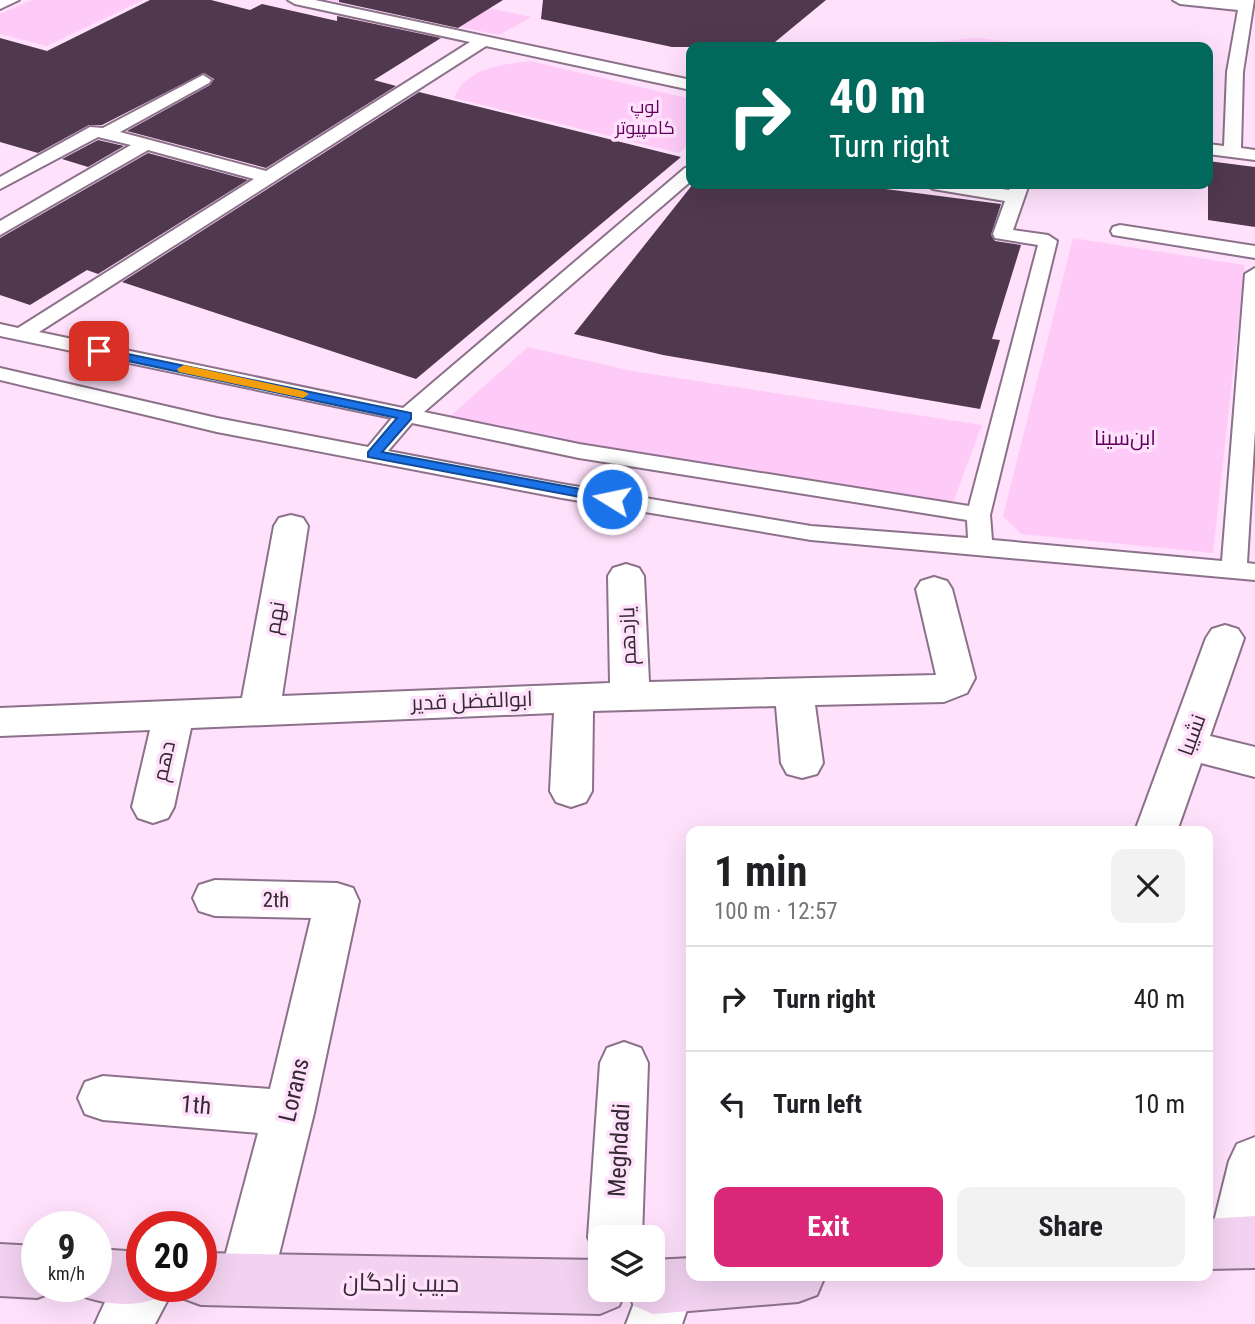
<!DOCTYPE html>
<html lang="en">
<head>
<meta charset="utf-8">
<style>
	body { margin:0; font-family:"Roboto Condensed",Cairo,sans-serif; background:#f2f2f2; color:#202124; height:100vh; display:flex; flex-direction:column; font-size:26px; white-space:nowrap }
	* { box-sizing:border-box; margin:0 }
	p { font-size:23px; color:#757577 }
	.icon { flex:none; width:38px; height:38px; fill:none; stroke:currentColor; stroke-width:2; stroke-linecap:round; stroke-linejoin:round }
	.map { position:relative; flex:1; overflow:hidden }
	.sheet { position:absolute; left:686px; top:826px; width:527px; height:455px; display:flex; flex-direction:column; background:#fff; border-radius:14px; box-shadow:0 7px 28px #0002 }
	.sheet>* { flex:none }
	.banner { position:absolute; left:686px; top:42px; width:527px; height:147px; border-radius:14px; box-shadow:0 7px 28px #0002; background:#00695c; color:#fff; overflow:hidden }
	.fabs { position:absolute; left:588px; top:1225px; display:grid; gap:14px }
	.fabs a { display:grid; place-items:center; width:77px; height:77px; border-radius:14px; background:#fff; box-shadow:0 7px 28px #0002; font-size:35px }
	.speed { position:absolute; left:21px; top:1211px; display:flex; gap:14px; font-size:35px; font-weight:700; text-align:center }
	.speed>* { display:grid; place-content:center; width:91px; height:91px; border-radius:50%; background:#fff; box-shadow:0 7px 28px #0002; line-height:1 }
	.speed small { font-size:18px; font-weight:400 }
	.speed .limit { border:10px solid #d22; background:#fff; color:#111 }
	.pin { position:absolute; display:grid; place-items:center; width:60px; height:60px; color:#fff; margin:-30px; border-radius:14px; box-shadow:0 4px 10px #0006 }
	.me { position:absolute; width:77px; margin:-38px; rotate:280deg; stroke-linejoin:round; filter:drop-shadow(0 0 5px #0008) }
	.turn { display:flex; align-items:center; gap:24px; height:147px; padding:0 28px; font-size:32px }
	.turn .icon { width:91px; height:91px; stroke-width:2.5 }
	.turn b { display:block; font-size:49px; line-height:60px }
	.round { display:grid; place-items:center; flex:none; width:74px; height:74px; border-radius:14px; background:#f2f2f2 }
	.summary { display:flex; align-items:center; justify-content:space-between; height:119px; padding:0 28px }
	h1 { font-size:42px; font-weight:700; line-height:52px }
	.action { display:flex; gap:14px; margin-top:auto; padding:14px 28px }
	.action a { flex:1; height:80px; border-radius:14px; background:#db2777; color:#fff; font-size:28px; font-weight:700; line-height:80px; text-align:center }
	.action a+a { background:#f2f2f2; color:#202124 }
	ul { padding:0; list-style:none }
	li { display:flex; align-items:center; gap:21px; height:105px; padding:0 28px; border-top:2px solid #e0e0e0 }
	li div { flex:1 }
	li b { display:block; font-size:26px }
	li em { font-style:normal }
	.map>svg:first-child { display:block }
	.green { fill:#fecbf9 }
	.building { fill:#50384e }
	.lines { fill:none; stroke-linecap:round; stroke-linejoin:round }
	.lane-casing { stroke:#8b7189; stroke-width:4 }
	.street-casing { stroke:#8b7189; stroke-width:4 }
	.secondary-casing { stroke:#8b7189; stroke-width:4 }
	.lane { fill:#fff; fill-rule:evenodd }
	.street { fill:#fff; fill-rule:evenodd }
	.secondary { fill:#f2d2f0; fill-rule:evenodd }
	.route { fill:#1a73e8; stroke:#114b97; stroke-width:2 }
	.slow { fill:#f59e0b }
	.labels { text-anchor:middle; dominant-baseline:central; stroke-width:7; stroke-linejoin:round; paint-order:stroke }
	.far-park-label { font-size:18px; fill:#5f005d; stroke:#ffe1fc }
	.park-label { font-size:21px; fill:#5f005d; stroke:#ffe1fc }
	.street-label { font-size:21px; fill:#352a34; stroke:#ffe1fc }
	.near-street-label { font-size:24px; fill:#352a34; stroke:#ffe1fc }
</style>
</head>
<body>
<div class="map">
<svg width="1255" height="1324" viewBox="0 0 1255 1324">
	<rect width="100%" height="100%" fill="#ffe1fc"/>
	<g class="green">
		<path d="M 32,0 L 143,0 L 47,46 L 0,34 L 0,14 Z"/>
		<path d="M 329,0 L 449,0 L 532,17 L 499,35 Z"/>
		<path d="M 977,38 L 1052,47 L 883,47 Z"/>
		<path d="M 530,61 L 691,99 L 691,143 L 679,153 L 454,98 C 467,67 500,65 530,61 Z"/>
		<path d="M 1073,238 L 1245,265 L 1213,553 L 1021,534 L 1003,516 Z"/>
		<path d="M 528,347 L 632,371 L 982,425 L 952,505 L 664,459 L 447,419 Z"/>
	</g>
	<g class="building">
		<path d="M 150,0 L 211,0 L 250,10 L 262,4 L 337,21 L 337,16 L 441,38 L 374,80 L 396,86 L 266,168 L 127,131 L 210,85 L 214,79 L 204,73 L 102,125 L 89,125 L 38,153 L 0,142 L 0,38 L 47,51 Z"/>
		<path d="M 339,0 L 503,0 L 458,28 L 339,2 Z"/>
		<path d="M 543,0 L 826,0 L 769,47 L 672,47 L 541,19 Z"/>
		<path d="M 419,92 L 681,157 L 416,379 L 122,282 Z"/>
		<path d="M 98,140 L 124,146 L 88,167 L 62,159 Z"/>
		<path d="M 148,153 L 248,180 L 98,274 L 87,270 L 30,305 L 0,295 L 0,238 Z"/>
		<path d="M 1208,161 L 1255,167 L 1255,227 L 1208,220 Z"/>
		<path d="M 693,184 L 847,184 L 1001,204 L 991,235 L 995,241 L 1021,245 L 992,339 L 1000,340 L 980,409 L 663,355 L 574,334 Z"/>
	</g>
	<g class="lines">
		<defs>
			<g id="lane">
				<path d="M 0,0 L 19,0 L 0,9 Z"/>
				<path d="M 288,0 L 315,0 L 691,80 L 691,90 L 486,46 L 39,332 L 403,408 L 685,168 L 691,167 L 691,181 L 424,412 L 579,444 L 969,506 L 1038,245 L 995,238 L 993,234 L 1005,201 L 933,189 L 924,184 L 966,184 L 1009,190 L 1011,184 L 1029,184 L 1013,230 L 1048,235 L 1057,241 L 990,515 L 992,540 L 1222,561 L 1245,274 L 1255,268 L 1255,430 L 1247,563 L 1255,564 L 1255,580 L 811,540 L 562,498 L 217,432 L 0,380 L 0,368 L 217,418 L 368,447 L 392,418 L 0,336 L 0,324 L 18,328 L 254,179 L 148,150 L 0,235 L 0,221 L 131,145 L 98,137 L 0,189 L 0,177 L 90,127 L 103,128 L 203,75 L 211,80 L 209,83 L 120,132 L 266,171 L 470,42 L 295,4 ZM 412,423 L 579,458 L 967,520 L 968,538 L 811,526 L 562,484 L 388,451 Z"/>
				<path d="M 1173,0 L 1254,0 L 1243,72 L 1241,148 L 1255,150 L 1255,160 L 1208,154 L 1208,144 L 1224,146 L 1227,72 L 1238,10 L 1180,4 Z"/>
				<path d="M 1120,225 L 1255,246 L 1255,258 L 1113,235 L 1111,231 L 1113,227 Z"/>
			</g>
			<g id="street">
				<path d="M 291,515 L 303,518 L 308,526 L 282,696 L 610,683 L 608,576 L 613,568 L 626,564 L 639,568 L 644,576 L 649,682 L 936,675 L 916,589 L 921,581 L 934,577 L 947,581 L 952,589 L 975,678 L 967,693 L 944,702 L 815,705 L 823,763 L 817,774 L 802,778 L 787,774 L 781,763 L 776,706 L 593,711 L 592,791 L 586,802 L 571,807 L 556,802 L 550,791 L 554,713 L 191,728 L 174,807 L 168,818 L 153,823 L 138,818 L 132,807 L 150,730 L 0,736 L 0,708 L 242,698 L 274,526 L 279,518 Z"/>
				<path d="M 1225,625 L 1238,629 L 1244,638 L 1210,736 L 1255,747 L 1255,777 L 1201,763 L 1177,831 L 1135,831 L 1206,638 L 1212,629 Z"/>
				<path d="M 215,880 L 337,883 L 353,888 L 359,901 L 314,1113 L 273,1279 L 265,1298 L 246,1305 L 227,1298 L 219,1279 L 258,1133 L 103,1120 L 85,1114 L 78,1098 L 85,1082 L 103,1076 L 270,1089 L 311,918 L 215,916 L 199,911 L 193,898 L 199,885 Z"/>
				<path d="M 624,1042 L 641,1048 L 648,1063 L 642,1237 L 600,1237 L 600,1257 L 596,1255 L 588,1237 L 600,1063 L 607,1048 Z"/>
				<path d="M 1255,1137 L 1255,1260 L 1236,1268 L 1217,1260 L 1209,1242 L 1229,1161 L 1237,1144 Z"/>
				<path d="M 668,1260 L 687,1268 L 695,1287 L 682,1324 L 626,1324 L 639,1290 L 653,1290 L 653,1266 Z"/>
				<path d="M 142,1262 L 142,1286 L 175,1286 L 155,1324 L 95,1324 C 105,1301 118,1271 142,1262 Z"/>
			</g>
			<g id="secondary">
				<path d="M 1255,1216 L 1255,1268 L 1208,1269 L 1208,1219 Z"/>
				<path d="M 0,1244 L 37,1246 L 37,1286 L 58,1286 L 56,1291 L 37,1298 L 0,1296 Z"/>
				<path d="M 96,1249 L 142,1252 L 142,1286 L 166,1286 L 161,1297 C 134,1308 104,1305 77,1294 L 74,1286 L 96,1286 Z"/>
				<path d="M 201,1253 L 600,1260 L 600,1290 L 626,1290 L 619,1306 L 600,1314 L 201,1305 L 182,1298 L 177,1286 L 201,1286 Z"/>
				<path d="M 691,1258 L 691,1276 L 825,1276 L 817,1295 L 798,1302 L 653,1314 L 634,1306 L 627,1290 L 653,1290 L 653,1260 Z"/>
			</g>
		</defs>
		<use href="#lane" class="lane-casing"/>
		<use href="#street" class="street-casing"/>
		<use href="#secondary" class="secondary-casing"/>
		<use href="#lane" class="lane"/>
		<use href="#street" class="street"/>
		<use href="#secondary" class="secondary"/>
	</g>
	<path class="route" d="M 99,348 L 411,413 L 411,419 L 382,452 L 612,495 L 619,499 L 612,503 L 368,457 L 368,452 L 397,418 L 95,354 L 93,351 Z"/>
	<path class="slow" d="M 184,365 L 303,391 L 309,394 L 303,398 L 179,372 L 177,369 Z"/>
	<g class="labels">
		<g class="far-park-label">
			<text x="645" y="106">لوپ<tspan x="645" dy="21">کامپیوتر</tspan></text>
		</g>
		<g class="park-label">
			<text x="1125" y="438">ابن‌سینا</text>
		</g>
		<g class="street-label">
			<text transform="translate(275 618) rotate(-80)">نهم</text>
			<text transform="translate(628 636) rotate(-92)">یازدهم</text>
			<text transform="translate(472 701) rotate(-2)">ابوالفضل قدیر</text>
			<text transform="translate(1192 735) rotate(-70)">نشیبا</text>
			<text transform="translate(164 761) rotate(-77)">دهم</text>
			<text transform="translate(276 900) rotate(1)">2th</text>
		</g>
		<g class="near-street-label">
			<text transform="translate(294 1090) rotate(-77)">Lorans</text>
			<text transform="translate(196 1105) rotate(5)">1th</text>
			<text transform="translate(619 1150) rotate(-87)">Meghdadi</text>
			<text transform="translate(401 1283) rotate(1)">حبیب زادگان</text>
		</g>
	</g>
</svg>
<div class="fabs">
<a><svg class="icon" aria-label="layers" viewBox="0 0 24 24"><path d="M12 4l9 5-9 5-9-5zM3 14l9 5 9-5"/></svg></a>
</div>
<div class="speed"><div>9<small>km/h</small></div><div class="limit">20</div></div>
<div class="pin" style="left:99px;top:351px;background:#d93025"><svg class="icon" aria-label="arrive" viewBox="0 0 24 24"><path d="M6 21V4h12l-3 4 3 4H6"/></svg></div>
<svg class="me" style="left:612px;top:499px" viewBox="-20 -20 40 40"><circle r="17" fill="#1a73e8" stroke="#fff" stroke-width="3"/><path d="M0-11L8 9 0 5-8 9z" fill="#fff"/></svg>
<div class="banner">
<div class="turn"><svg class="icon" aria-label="right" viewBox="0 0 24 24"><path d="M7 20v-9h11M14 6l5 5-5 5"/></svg><div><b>40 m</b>Turn right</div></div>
</div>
<section class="sheet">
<div class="summary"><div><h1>1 min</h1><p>100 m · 12:57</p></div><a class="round"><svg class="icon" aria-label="close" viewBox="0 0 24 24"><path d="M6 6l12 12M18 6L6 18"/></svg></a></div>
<ul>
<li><svg class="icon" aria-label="right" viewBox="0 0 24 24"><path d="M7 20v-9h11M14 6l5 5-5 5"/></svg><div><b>Turn right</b></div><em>40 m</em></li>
<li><svg class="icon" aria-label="left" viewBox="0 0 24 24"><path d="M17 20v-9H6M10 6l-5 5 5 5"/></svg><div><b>Turn left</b></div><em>10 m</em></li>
</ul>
<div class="action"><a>Exit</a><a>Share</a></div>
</section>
</div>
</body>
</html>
